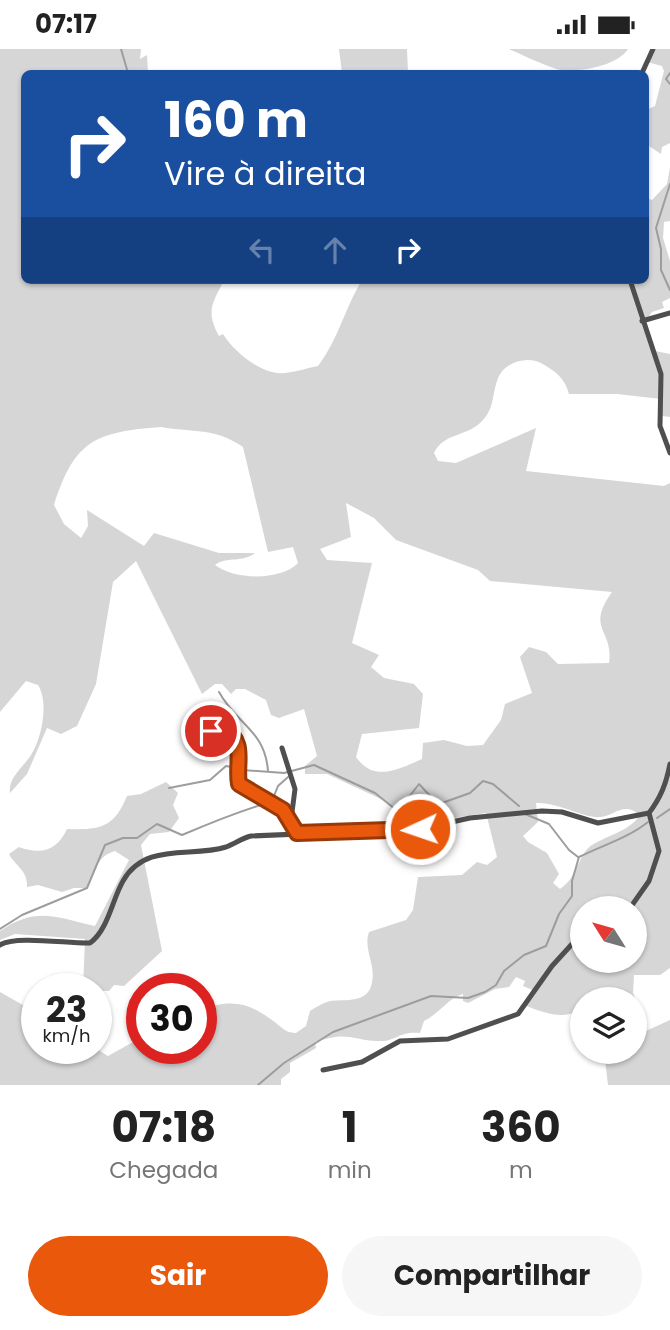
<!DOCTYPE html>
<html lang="pt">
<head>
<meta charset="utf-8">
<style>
	body { margin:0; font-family:Poppins,sans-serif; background:#f6f6f6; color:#222; height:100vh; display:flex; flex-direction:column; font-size:26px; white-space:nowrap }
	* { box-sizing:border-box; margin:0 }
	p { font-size:23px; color:#767676 }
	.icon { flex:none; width:38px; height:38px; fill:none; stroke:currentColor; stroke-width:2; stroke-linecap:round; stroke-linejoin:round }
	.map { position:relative; height:1036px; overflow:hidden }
	.sheet { display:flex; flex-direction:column; background:#fff; flex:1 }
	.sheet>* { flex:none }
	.guide { position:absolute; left:21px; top:21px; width:628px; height:214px; border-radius:10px; box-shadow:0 2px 5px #0004; background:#1a4fa0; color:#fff; overflow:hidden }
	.needle { width:46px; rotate:307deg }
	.buttons { position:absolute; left:570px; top:847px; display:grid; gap:14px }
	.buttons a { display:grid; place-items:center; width:77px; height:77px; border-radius:50%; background:#fff; box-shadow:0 2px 5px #0004; font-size:35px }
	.speed { position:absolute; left:21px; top:924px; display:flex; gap:14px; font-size:35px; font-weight:700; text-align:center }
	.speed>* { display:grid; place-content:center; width:91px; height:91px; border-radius:50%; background:#fff; box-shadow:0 2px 5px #0004; line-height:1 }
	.speed small { font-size:18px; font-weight:400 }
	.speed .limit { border:10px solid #d22; background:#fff; color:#111 }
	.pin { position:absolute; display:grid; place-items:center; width:60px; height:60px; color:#fff; margin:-30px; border:4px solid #fff; border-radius:50%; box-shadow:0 2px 7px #0007 }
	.me { position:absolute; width:77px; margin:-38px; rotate:267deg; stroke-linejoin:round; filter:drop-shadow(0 0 5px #0008) }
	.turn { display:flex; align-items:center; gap:24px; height:147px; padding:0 28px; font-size:32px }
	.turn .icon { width:91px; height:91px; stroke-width:2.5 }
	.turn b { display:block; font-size:49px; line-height:60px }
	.lanes { display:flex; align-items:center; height:66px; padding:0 28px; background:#0003; justify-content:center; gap:35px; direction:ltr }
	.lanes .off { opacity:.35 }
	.eta { display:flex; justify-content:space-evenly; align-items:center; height:119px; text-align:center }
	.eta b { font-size:42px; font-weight:700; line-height:49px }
	.action { display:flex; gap:14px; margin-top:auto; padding:14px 28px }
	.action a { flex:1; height:80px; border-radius:42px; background:#ea580c; color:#fff; font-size:28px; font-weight:700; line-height:80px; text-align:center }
	.action a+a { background:#f6f6f6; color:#222 }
	.status { display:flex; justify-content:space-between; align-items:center; height:49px; padding:0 35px; background:#fff; direction:ltr }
	.status svg { height:19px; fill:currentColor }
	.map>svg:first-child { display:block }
	.green { fill:#d6d6d6; fill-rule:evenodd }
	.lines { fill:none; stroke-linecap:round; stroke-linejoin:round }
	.stream { stroke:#9d9d9d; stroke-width:2 }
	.minor { stroke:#4f4f4f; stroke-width:5 }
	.route-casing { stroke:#983908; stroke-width:18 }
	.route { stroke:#ea580c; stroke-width:12 }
</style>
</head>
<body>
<div class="status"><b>07:17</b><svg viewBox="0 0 49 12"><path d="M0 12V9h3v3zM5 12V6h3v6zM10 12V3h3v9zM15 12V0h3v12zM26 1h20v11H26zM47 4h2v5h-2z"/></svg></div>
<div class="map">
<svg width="670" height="1036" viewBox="0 0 670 1036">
	<rect width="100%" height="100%" fill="#fff"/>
	<g class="green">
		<path d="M 0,0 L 141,0 L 140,10 L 147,6 L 148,24 L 24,24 L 24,231 L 224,231 C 213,254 205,261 219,287 L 223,285 C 234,303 263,327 285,324 C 296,323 307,319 318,317 C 338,291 345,259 362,231 L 646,231 L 646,149 L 652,151 L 667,135 L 670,119 L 670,172 L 664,173 L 663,189 L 670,212 L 670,249 L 662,253 L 664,259 L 652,263 L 645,273 L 655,302 L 670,305 L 670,368 L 662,367 L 661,350 L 617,345 L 569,345 C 565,329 555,322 541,314 C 526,306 502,314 497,332 C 492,347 494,360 482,372 C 468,388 444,383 434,404 L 438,412 L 456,414 L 536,379 L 526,422 L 664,437 L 670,434 L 670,919 L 660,926 L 634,926 L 633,944 L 639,958 L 635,958 L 635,950 L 583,950 L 583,959 C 566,972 545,964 526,957 L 535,942 L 523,937 L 525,932 L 516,928 L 509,938 L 495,940 L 468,954 L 463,952 L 463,945 C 448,949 439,965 424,972 L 420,984 C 400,982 395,992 382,992 C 352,992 350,981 315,993 L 316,999 L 290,1014 L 290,1023 L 281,1030 L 281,1036 L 0,1036 L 0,943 L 37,964 L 37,999 L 95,999 L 108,1007 L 142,988 L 142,999 L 201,999 L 201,960 C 234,950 248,953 276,974 C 283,980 287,984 296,984 L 306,977 L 310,962 C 316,958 323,954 330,952 C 345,950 369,955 372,933 C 376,916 363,900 369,883 L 406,871 L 413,861 L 418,828 L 462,826 L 477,813 L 487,816 L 497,808 L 486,764 L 422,774 L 410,762 L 396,762 L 383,751 L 327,725 L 305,725 L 305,717 L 317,707 L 304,660 L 279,669 L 271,666 L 266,651 L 245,640 L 236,640 L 231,645 L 222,635 L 215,635 L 202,645 L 136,512 L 113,533 L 96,635 L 77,677 L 61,685 L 47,679 L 27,725 L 10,744 C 8,728 23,719 31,706 C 42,689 49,653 38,636 L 26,632 L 0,663 ZM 161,378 C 194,384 214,378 243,398 L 268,503 L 293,498 L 298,514 C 281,532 234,531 215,516 C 226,507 243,514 255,504 L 219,504 L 154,484 L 144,497 L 87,461 L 88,477 L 81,489 L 64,475 L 54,456 C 75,391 95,383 161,378 ZM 346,454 L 374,469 L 396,491 L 478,521 L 490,532 L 612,543 C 585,581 614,580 609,614 L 558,615 L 546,603 L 529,598 L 520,608 L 532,644 L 505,655 L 501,671 L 483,696 L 467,697 L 444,691 L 423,694 L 422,710 C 399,720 374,734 356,708 L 362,685 L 419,679 L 423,645 L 414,635 L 384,629 L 371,618 L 379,606 L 352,594 L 372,514 L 327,511 L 320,500 L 351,488 ZM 536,754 C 558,753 586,770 600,768 C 615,767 623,752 640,766 C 630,782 608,786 592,796 C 578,805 579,827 560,840 L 553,834 L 559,825 L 547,804 L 528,793 L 523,787 L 538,773 ZM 583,859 L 635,859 L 635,912 L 583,912 Z"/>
		<path d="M 339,0 L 407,0 L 408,24 L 342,24 Z"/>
		<path d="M 509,0 L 628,0 C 617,17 581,23 561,21 C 552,20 518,4 509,0 Z"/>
		<path d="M 651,0 L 670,0 L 670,94 L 662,98 L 661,105 L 646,95 L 646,61 L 655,57 L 664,22 L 662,17 L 647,13 Z"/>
		<path d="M 166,733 L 178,744 L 173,756 L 179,769 L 169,783 L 150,785 L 141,796 L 162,902 L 124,937 L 114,936 L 109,942 L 96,942 L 96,940 L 83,940 L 85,890 L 15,885 L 0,891 L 0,882 C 36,857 56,868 95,877 L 129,811 L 115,802 C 95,808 96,823 87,839 L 74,839 L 62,843 L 38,836 L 27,838 C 28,821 15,817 9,805 L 19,798 C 41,806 57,802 67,780 C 100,781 114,779 127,747 L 141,745 Z"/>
		<path d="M 670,971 L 670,1036 L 608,1036 L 604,1003 L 635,1003 L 635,987 Z"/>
	</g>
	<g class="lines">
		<g class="stream">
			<path d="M 121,0 L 128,24"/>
			<path d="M 670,24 L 666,30 L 670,35"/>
			<path d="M 670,135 L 656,179 L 661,200 L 661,221 L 670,241"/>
			<path d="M 219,643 C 237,676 265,681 268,722"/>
			<path d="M 242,721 L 284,724 L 314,716 L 375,744 L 395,760 L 402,757 L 419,735 L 432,749 L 442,754 L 470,744 L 483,732 L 493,735 L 519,757"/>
			<path d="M 169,739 L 210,731 L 226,717 L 237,719"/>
			<path d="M 272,752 L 278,737 L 288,728"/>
			<path d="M 525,765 L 549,775 L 569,801 L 578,808"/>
			<path d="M 657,769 L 670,760"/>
			<path d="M 0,880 L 22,866 L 87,839 L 105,796 L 123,789 L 137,789 L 157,775 L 182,786 C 210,774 237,763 267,754"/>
			<path d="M 258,1036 L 284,1014 L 333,983 L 431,947 L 468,949 L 485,943 L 496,936 L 504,922 L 524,906 L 546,897 L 559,865 L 572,847 L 572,832 L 579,808 C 603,796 628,789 648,773"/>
		</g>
		<g class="minor">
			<path d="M 642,24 L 653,0"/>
			<path d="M 630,231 L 661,325 L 660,377 L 670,404"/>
			<path d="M 642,272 L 670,264"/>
			<path d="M 200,694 L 214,681 L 230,684 L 241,709 L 239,735 C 263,758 279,746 297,784"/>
			<path d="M 282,699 L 295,740 L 291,771"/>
			<path d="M 630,859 L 649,832 L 659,802 L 649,764"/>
			<path d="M 0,896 C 15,886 70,895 90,894 C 108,881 112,851 123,832 C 145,793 190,809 226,798 C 235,795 242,789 251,787 L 420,780 L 470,769 L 542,762 L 562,763 L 598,774 L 649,764 C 661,748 666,735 670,715"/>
			<path d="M 323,1021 L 362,1013 L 400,992 L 448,990 L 518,965 L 552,917 L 583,883"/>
		</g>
	</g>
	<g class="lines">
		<defs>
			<path id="route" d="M 211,682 L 224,680 C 247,693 235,715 239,735 L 283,761 L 297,784 L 420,780"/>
		</defs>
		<use href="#route" class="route-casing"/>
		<use href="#route" class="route"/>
	</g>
</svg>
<div class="buttons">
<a><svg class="needle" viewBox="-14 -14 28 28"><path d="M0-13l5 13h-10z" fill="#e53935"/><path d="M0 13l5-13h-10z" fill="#767676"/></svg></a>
<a><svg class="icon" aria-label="layers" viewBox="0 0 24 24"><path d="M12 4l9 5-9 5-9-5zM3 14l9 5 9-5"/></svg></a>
</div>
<div class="speed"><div>23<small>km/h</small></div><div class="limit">30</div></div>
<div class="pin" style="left:211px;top:682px;background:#d93025"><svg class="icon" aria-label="arrive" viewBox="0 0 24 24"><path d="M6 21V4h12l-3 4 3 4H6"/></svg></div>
<svg class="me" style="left:420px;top:780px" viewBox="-20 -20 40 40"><circle r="17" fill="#ea580c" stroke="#fff" stroke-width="3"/><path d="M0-11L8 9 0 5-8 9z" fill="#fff"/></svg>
<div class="guide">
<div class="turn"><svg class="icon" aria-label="right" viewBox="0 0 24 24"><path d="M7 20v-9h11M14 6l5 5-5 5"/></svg><div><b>160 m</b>Vire à direita</div></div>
<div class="lanes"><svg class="icon off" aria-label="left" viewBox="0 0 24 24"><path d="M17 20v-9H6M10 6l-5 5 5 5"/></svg><svg class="icon off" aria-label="ahead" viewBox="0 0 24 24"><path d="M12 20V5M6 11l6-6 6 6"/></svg><svg class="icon" aria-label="right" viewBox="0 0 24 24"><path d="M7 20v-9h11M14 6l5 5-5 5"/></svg></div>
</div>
</div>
<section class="sheet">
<div class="eta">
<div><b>07:18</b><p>Chegada</p></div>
<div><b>1</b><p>min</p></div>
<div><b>360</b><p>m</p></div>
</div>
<div class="action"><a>Sair</a><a>Compartilhar</a></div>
</section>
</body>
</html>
